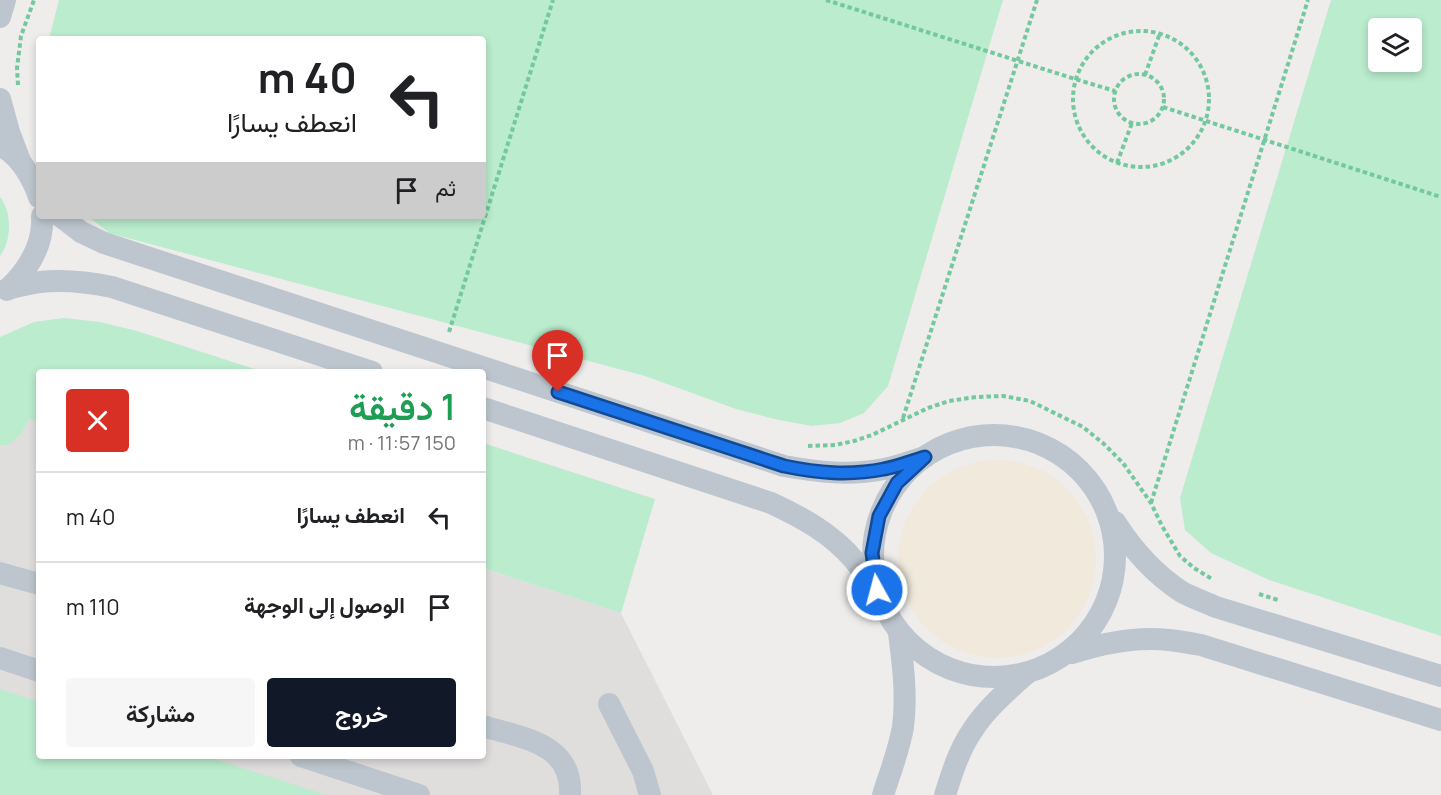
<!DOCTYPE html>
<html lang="ar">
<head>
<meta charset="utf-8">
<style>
	body { margin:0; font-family:Manrope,Vazirmatn,sans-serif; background:#f6f6f6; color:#202124; direction:rtl; height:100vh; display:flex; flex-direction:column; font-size:22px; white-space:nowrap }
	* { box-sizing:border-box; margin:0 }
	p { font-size:20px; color:#757577 }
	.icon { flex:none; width:33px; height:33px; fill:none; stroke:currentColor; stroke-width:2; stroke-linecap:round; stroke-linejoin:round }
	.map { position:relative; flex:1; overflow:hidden; direction:ltr }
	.side { position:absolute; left:36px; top:369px; width:450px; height:390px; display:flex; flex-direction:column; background:#fff; border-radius:6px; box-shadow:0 3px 9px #0003; direction:rtl }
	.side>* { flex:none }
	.banner { position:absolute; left:36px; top:36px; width:450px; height:183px; border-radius:6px; box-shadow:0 3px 9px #0003; direction:rtl; background:#fff; color:#202124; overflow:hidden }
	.controls { position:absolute; left:1368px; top:18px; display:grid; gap:12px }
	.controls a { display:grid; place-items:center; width:54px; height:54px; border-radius:6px; background:#fff; box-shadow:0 3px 9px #0003; font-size:30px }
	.pin { position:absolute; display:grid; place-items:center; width:51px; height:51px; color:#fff; margin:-62px -26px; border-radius:50% 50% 50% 0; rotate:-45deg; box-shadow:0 0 6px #0007 }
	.pin .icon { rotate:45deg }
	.me { position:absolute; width:66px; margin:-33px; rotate:353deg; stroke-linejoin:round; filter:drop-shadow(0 0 4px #0008) }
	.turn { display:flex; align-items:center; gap:21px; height:126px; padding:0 30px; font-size:27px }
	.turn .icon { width:78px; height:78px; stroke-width:2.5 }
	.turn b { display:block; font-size:42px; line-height:51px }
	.then { display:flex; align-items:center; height:57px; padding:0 30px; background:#0003; gap:12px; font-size:22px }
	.round { display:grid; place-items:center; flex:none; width:63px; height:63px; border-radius:6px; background:#f6f6f6 }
	.overview { display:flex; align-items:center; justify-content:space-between; height:102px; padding:0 30px }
	h1 { font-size:36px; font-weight:600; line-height:45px; color:#1e9e55 }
	.primary-button { display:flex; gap:12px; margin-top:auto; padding:12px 30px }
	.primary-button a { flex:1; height:69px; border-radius:6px; background:#111827; color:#fff; font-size:24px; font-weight:600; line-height:69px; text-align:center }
	.primary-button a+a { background:#f6f6f6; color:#202124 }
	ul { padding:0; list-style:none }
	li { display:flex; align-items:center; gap:18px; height:90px; padding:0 30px; border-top:2px solid #e0e0e0 }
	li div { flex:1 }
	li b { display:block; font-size:22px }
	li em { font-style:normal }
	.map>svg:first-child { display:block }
	.education { fill:#e0dddd }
	.green { fill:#baeccd; fill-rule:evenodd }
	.sand { fill:#f0e9dc }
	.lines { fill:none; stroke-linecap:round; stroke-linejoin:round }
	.path { stroke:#73c99d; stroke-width:4; stroke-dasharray:4.5 3; stroke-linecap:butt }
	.minor { stroke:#bdc6ce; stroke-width:22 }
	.route-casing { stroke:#114b97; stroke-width:15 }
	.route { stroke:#1a73e8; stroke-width:10 }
</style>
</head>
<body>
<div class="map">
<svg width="1441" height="795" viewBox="0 0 1441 795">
	<rect width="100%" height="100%" fill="#efecec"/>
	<path class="education" d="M 29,419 L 39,422 L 39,756 L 483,756 L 483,568 L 621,613 L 713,795 L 0,795 L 0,445 L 9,444 L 22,433 Z"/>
	<g class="green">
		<path d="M 59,0 L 1003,0 L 888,386 L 864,413 L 840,423 L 812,426 L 779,420 L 736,409 L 645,376 L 109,233 L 88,216 L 483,216 L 483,39 L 49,39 Z"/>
		<path d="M 1331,0 L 1441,0 L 1441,636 L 1269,580 L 1211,553 L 1185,530 L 1180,498 ZM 1378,28 L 1412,28 L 1412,62 L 1378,62 Z"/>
		<path d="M 0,197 C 12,212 12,240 0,256 Z"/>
		<path d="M 64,318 L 100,322 L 137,331 L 264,372 L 39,372 L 39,422 L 29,419 L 22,433 L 9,445 L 0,445 L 0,337 L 34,322 Z"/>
		<path d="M 483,443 L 655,499 L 621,613 L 483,568 Z"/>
		<path d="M 0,689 L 39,702 L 39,756 L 206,756 L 326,795 L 0,795 Z"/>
	</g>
	<circle class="sand" cx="997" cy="559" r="99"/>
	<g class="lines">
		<g class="path">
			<path d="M 826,0 L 1075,79 L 1115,91"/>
			<circle cx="1141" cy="99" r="68"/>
			<circle cx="1139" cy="99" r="25"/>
			<path d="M 1145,75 L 1160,33"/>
			<path d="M 18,85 L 17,68 L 21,36 L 34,0"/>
			<path d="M 1163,107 L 1441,197"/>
			<path d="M 1117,163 L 1132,123"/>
			<path d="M 449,332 L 553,0"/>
			<path d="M 903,418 L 1037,0"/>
			<path d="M 808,446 L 835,445 L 854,441 L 872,435 L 928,408 L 949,401 L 976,397 L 1003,396 L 1030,401 L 1083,427 L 1104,444 L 1123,463 L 1151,503 L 1162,526 L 1180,556 L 1194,568 L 1212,579"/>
			<path d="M 1151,503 L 1308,0"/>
			<path d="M 1259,594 L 1278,600"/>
		</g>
		<g class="minor">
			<path d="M 0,17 L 5,0"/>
			<path d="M 0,99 L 9,132 L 20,161"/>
			<path d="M 0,145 C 20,156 32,177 39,197"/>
			<path d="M 60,216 L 81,232 L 104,243 L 784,466 C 818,472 849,476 884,469 C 897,467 911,461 925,457"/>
			<path d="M 7,289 C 18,287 29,283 40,282 C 65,279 88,282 112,287 L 372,372"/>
			<path d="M 7,290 C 28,270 44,246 42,216"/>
			<path d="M 483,408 L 771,503 C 801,517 831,533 853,559 C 862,569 869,580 877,590"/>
			<circle cx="994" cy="556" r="121"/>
			<path d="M 1115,522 C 1133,550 1154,574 1182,592 C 1193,598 1205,602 1216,607 L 1441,676"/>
			<path d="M 0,573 L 39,584"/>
			<path d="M 1072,653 C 1103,643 1136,636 1169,640 C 1179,641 1190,643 1201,645 L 1441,720"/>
			<path d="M 0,658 L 39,671"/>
			<path d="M 609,704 L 643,771 L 650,795"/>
			<path d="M 483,726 C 522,738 573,743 570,795"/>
			<path d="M 301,756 L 419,795"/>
			<path d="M 883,795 C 890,773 899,750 903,727 C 907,696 903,664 899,633"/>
			<path d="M 945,795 C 952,773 959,750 972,731 C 986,709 1007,691 1026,674"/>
		</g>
	</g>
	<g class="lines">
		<defs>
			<path id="route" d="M 558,392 L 784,466 C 818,473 849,476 884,469 C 897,467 911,461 925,457 L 897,483 L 879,516 L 872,553 L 877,590"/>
		</defs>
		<use href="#route" class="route-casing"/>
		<use href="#route" class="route"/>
	</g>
</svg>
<div class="controls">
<a><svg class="icon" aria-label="layers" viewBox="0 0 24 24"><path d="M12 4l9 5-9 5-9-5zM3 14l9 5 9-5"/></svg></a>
</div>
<div class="pin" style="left:558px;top:392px;background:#d93025"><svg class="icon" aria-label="arrive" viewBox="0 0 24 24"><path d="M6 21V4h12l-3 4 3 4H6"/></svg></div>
<svg class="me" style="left:877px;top:590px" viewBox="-20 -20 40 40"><circle r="17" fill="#1a73e8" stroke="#fff" stroke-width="3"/><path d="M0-11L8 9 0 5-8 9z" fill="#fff"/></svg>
<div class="banner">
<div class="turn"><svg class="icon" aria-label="left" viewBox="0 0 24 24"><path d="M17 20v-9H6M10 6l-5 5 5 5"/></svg><div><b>40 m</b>انعطف يسارًا</div></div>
<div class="then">ثم<svg class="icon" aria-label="arrive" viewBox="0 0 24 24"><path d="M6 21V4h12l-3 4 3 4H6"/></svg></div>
</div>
<section class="side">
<div class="overview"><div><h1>1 دقيقة</h1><p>150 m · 11:57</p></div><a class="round" style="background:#d93025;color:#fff"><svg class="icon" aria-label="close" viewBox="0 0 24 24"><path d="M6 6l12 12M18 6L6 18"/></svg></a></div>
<ul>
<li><svg class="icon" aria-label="left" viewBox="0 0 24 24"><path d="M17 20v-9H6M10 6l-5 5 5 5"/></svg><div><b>انعطف يسارًا</b></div><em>40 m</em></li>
<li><svg class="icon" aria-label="arrive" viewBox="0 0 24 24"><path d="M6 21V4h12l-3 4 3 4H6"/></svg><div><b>الوصول إلى الوجهة</b></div><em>110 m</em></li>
</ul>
<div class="primary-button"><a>خروج</a><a>مشاركة</a></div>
</section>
</div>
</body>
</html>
